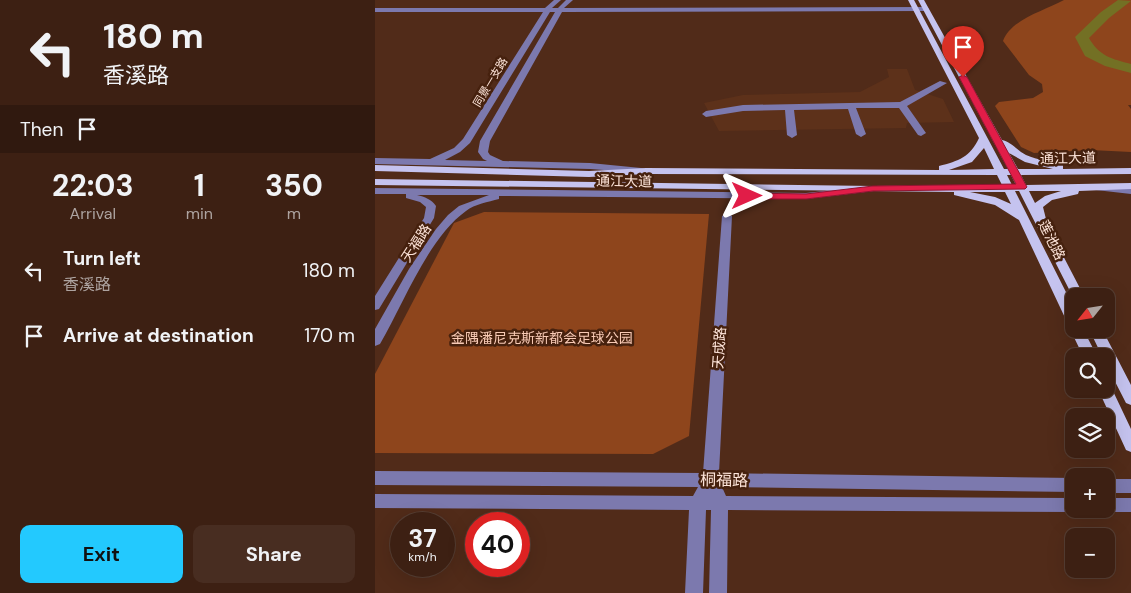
<!DOCTYPE html>
<html lang="en">
<head>
<meta charset="utf-8">
<style>
	body { margin:0; font-family:"DM Sans","Noto Sans SC",sans-serif; background:#482d21; color:#f1f3f6; height:100vh; display:flex; flex-direction:column; font-size:19px; white-space:nowrap }
	* { box-sizing:border-box; margin:0 }
	p { font-size:16px; color:#ada3a0 }
	.icon { flex:none; width:28px; height:28px; fill:none; stroke:currentColor; stroke-width:2; stroke-linecap:round; stroke-linejoin:round }
	.map { position:relative; flex:1; overflow:hidden }
	.side { display:flex; flex-direction:column; background:#3d2013; width:375px }
	.side>* { flex:none }
	.top-card { background:#3d2013; color:#f1f3f6; overflow:hidden }
	.needle { width:32px; rotate:240deg }
	.controls { position:absolute; left:690px; top:288px; display:grid; gap:10px }
	.controls a { display:grid; place-items:center; width:50px; height:50px; border-radius:10px; background:#3d2013; box-shadow:0 5px 20px #0002,0 0 0 1px #563e33; font-size:25px }
	.speed { position:absolute; left:15px; top:512px; display:flex; gap:10px; font-size:25px; font-weight:700; text-align:center }
	.speed>* { display:grid; place-content:center; width:65px; height:65px; border-radius:50%; background:#3d2013; box-shadow:0 5px 20px #0002,0 0 0 1px #563e33; line-height:1 }
	.speed small { font-size:12px; font-weight:400 }
	.speed .limit { border:8px solid #d22; background:#fff; color:#111 }
	.pin { position:absolute; display:grid; place-items:center; width:42px; height:42px; color:#fff; margin:-51px -21px; border-radius:50% 50% 50% 0; rotate:-45deg; box-shadow:0 0 5px #0007 }
	.pin .icon { rotate:45deg }
	.me { position:absolute; width:55px; margin:-28px; rotate:90deg; stroke-linejoin:round; filter:drop-shadow(0 0 4px #0008) }
	.turn { display:flex; align-items:center; gap:18px; height:105px; padding:0 20px; font-size:22px }
	.turn .icon { width:65px; height:65px; stroke-width:2.5 }
	.turn b { display:block; font-size:35px; line-height:42px }
	.then { display:flex; align-items:center; height:48px; padding:0 20px; background:#0003; gap:10px; font-size:19px }
	.eta { display:flex; justify-content:space-evenly; align-items:center; height:85px; text-align:center }
	.eta b { font-size:30px; font-weight:700; line-height:35px }
	.button { display:flex; gap:10px; margin-top:auto; padding:10px 20px }
	.button a { flex:1; height:58px; border-radius:10px; background:#23c9fe; color:#111; font-size:20px; font-weight:700; line-height:58px; text-align:center }
	.button a+a { background:#482d21; color:#f1f3f6 }
	ul { padding:0; list-style:none }
	li { display:flex; align-items:center; gap:15px; height:65px; padding:0 20px }
	li div { flex:1 }
	li b { display:block; font-size:19px }
	li em { font-style:normal }
	main { display:flex; flex:1; min-height:0 }
	.map>svg:first-child { display:block }
	.built { fill:#5d311a }
	.green { fill:#8e451c }
	.lines { fill:none; stroke-linecap:round; stroke-linejoin:round }
	.river { fill:#737024; fill-rule:evenodd }
	.minor { fill:#7c79ae; fill-rule:evenodd }
	.major { fill:#c5c3ef; fill-rule:evenodd }
	.route { fill:#e11d48; stroke:#92132f }
	.labels { text-anchor:middle; dominant-baseline:central; stroke-width:5; stroke-linejoin:round; paint-order:stroke }
	.far-street-label { font-size:11px; fill:#fde4d9; stroke:#46210e }
	.street-label { font-size:14px; fill:#fde4d9; stroke:#46210e }
	.park-label { font-size:14px; fill:#f8cab5; stroke:#46210e }
	.near-street-label { font-size:16px; fill:#fde4d9; stroke:#46210e }
</style>
</head>
<body>
<main>
<section class="side">
<div class="top-card">
<div class="turn"><svg class="icon" aria-label="left" viewBox="0 0 24 24"><path d="M17 20v-9H6M10 6l-5 5 5 5"/></svg><div><b>180 m</b>香溪路</div></div>
<div class="then">Then<svg class="icon" aria-label="arrive" viewBox="0 0 24 24"><path d="M6 21V4h12l-3 4 3 4H6"/></svg></div>
</div>
<div class="eta">
<div><b>22:03</b><p>Arrival</p></div>
<div><b>1</b><p>min</p></div>
<div><b>350</b><p>m</p></div>
</div>
<ul>
<li><svg class="icon" aria-label="left" viewBox="0 0 24 24"><path d="M17 20v-9H6M10 6l-5 5 5 5"/></svg><div><b>Turn left</b><p>香溪路</p></div><em>180 m</em></li>
<li><svg class="icon" aria-label="arrive" viewBox="0 0 24 24"><path d="M6 21V4h12l-3 4 3 4H6"/></svg><div><b>Arrive at destination</b></div><em>170 m</em></li>
</ul>
<div class="button"><a>Exit</a><a>Share</a></div>
</section>
<div class="map">
<svg width="756" height="593" viewBox="0 0 756 593">
	<rect width="100%" height="100%" fill="#512b19"/>
	<path class="built" d="M 512,69 L 532,69 L 540,90 L 568,99 L 579,122 L 532,123 L 531,128 L 344,131 L 329,103 L 368,95 L 485,92 L 514,77 Z"/>
	<g class="green">
		<path d="M 689,0 L 756,0 L 756,105 L 753,105 L 756,109 L 756,152 L 716,150 L 659,153 L 646,147 L 620,106 L 624,102 L 658,98 L 668,92 L 667,84 L 654,75 L 628,41 C 636,19 669,11 689,0 Z"/>
		<path d="M 109,212 L 334,214 L 314,436 L 278,454 L 0,453 L 0,374 L 79,223 Z"/>
	</g>
	<g class="lines">
		<path class="river" d="M 743,0 L 756,1 L 734,18 L 714,38 C 724,56 737,59 756,64 L 756,73 L 730,66 L 710,56 L 700,37 L 726,12 Z"/>
		<g class="minor">
			<path d="M 179,0 L 186,0 L 177,8 L 183,8 L 191,0 L 198,0 L 189,8 L 551,7 L 554,9 L 551,11 L 187,12 L 115,141 L 113,152 L 115,155 L 128,161 L 215,163 L 266,168 L 270,169 L 270,173 L 215,169 L 0,164 L 0,158 L 55,159 L 79,148 L 88,139 L 168,12 L 0,12 L 0,8 L 170,8 ZM 175,12 L 180,12 L 105,141 L 103,152 L 108,159 L 112,161 L 70,160 L 85,152 L 95,143 Z"/>
			<path d="M 565,81 L 572,83 L 532,106 L 551,133 L 546,136 L 543,135 L 524,108 L 481,108 L 491,134 L 486,137 L 481,134 L 473,109 L 419,110 L 422,135 L 417,138 L 412,135 L 410,110 L 368,111 L 331,117 L 327,114 L 331,111 L 368,105 L 525,102 Z"/>
			<path d="M 725,185 L 756,188 L 756,194 L 721,190 L 720,188 Z"/>
			<path d="M 495,186 L 499,187 L 500,189 L 499,191 L 431,199 L 124,196 L 124,199 C 113,202 100,204 91,211 C 53,238 28,305 5,344 L 0,346 L 0,329 L 34,269 L 61,229 L 73,215 L 84,206 L 114,195 L 42,195 C 50,197 56,199 61,206 L 59,218 L 4,309 L 0,310 L 0,296 L 49,218 L 51,207 L 45,202 L 31,198 L 31,194 L 0,194 L 0,188 L 431,193 Z"/>
			<path d="M 352,213 L 357,216 L 344,473 L 699,478 L 699,492 L 347,487 L 351,496 L 699,498 L 699,509 L 706,509 L 705,510 L 699,512 L 353,510 L 352,593 L 334,593 L 336,510 L 331,510 L 328,593 L 310,593 L 314,510 L 0,508 L 0,494 L 318,496 L 323,487 L 0,485 L 0,471 L 328,473 L 347,216 Z"/>
			<rect x="731" y="479" width="25" height="14"/>
			<path d="M 731,498 L 756,498 L 756,512 L 731,512 L 725,510 L 724,509 L 731,509 Z"/>
		</g>
		<g class="major">
			<path d="M 533,0 L 539,0 L 629,169 L 633,169 L 543,0 L 549,0 L 627,140 C 635,141 643,151 651,155 C 663,160 675,162 688,165 L 688,169 L 756,168 L 756,174 L 646,175 L 651,185 L 756,183 L 756,189 L 704,191 L 703,194 L 677,200 L 668,207 L 671,219 L 670,221 L 709,296 L 699,296 L 699,299 L 644,191 L 640,191 L 699,308 L 699,329 L 708,329 L 722,356 L 708,356 L 695,329 L 697,326 L 692,322 L 644,220 L 620,205 L 579,195 L 579,192 L 0,185 L 0,179 L 498,186 L 627,185 L 622,175 L 271,174 L 214,177 L 0,171 L 0,165 L 214,171 L 271,168 L 564,170 L 564,166 C 584,161 595,157 604,138 ZM 609,148 L 619,169 L 574,170 L 597,162 ZM 634,153 L 650,162 L 678,169 L 643,169 ZM 632,175 L 636,175 L 641,185 L 637,185 ZM 654,191 L 686,191 L 670,196 L 660,203 ZM 595,192 L 630,192 L 636,204 L 620,197 Z"/>
			<path d="M 714,329 L 727,329 L 756,385 L 756,405 L 751,403 L 731,364 L 731,356 L 727,356 Z"/>
			<path d="M 731,384 L 735,385 L 737,389 L 756,429 L 756,452 L 751,450 L 723,389 L 731,389 Z"/>
		</g>
	</g>
	<path class="route" d="M 588,75 L 592,77 L 652,187 L 650,189 L 498,191 L 431,199 L 372,199 L 367,196 L 372,193 L 431,194 L 498,186 L 641,184 L 584,77 Z"/>
	<g class="labels">
		<g class="far-street-label">
			<text transform="translate(115 82) rotate(-59)">同景一支路</text>
		</g>
		<g class="street-label">
			<text transform="translate(693 158) rotate(-1)">通江大道</text>
			<text transform="translate(249 181) rotate(1)">通江大道</text>
			<text transform="translate(677 240) rotate(64)">莲池路</text>
			<text transform="translate(41 243) rotate(-57)">天福路</text>
			<text transform="translate(344 348) rotate(-86)">天成路</text>
		</g>
		<g class="park-label">
			<text x="167" y="338">金隅潘尼克斯新都会足球公园</text>
		</g>
		<g class="near-street-label">
			<text transform="translate(349 480) rotate(1)">桐福路</text>
		</g>
	</g>
</svg>
<div class="controls">
<a><svg class="needle" viewBox="-14 -14 28 28"><path d="M0-13l5 13h-10z" fill="#e53935"/><path d="M0 13l5-13h-10z" fill="#ada3a0"/></svg></a>
<a><svg class="icon" aria-label="search" viewBox="0 0 24 24"><circle cx="10" cy="10" r="6"/><path d="M15 15l6 6"/></svg></a>
<a><svg class="icon" aria-label="layers" viewBox="0 0 24 24"><path d="M12 4l9 5-9 5-9-5zM3 14l9 5 9-5"/></svg></a>
<a>+</a>
<a>−</a>
</div>
<div class="speed"><div>37<small>km/h</small></div><div class="limit">40</div></div>
<div class="pin" style="left:588px;top:77px;background:#d93025"><svg class="icon" aria-label="arrive" viewBox="0 0 24 24"><path d="M6 21V4h12l-3 4 3 4H6"/></svg></div>
<svg class="me" style="left:372px;top:196px" viewBox="-20 -20 40 40"><path d="M0-17L14 15 0 8-14 15z" fill="#e11d48" stroke="#fff" stroke-width="4"/></svg>
</div>
</main>
</body>
</html>
